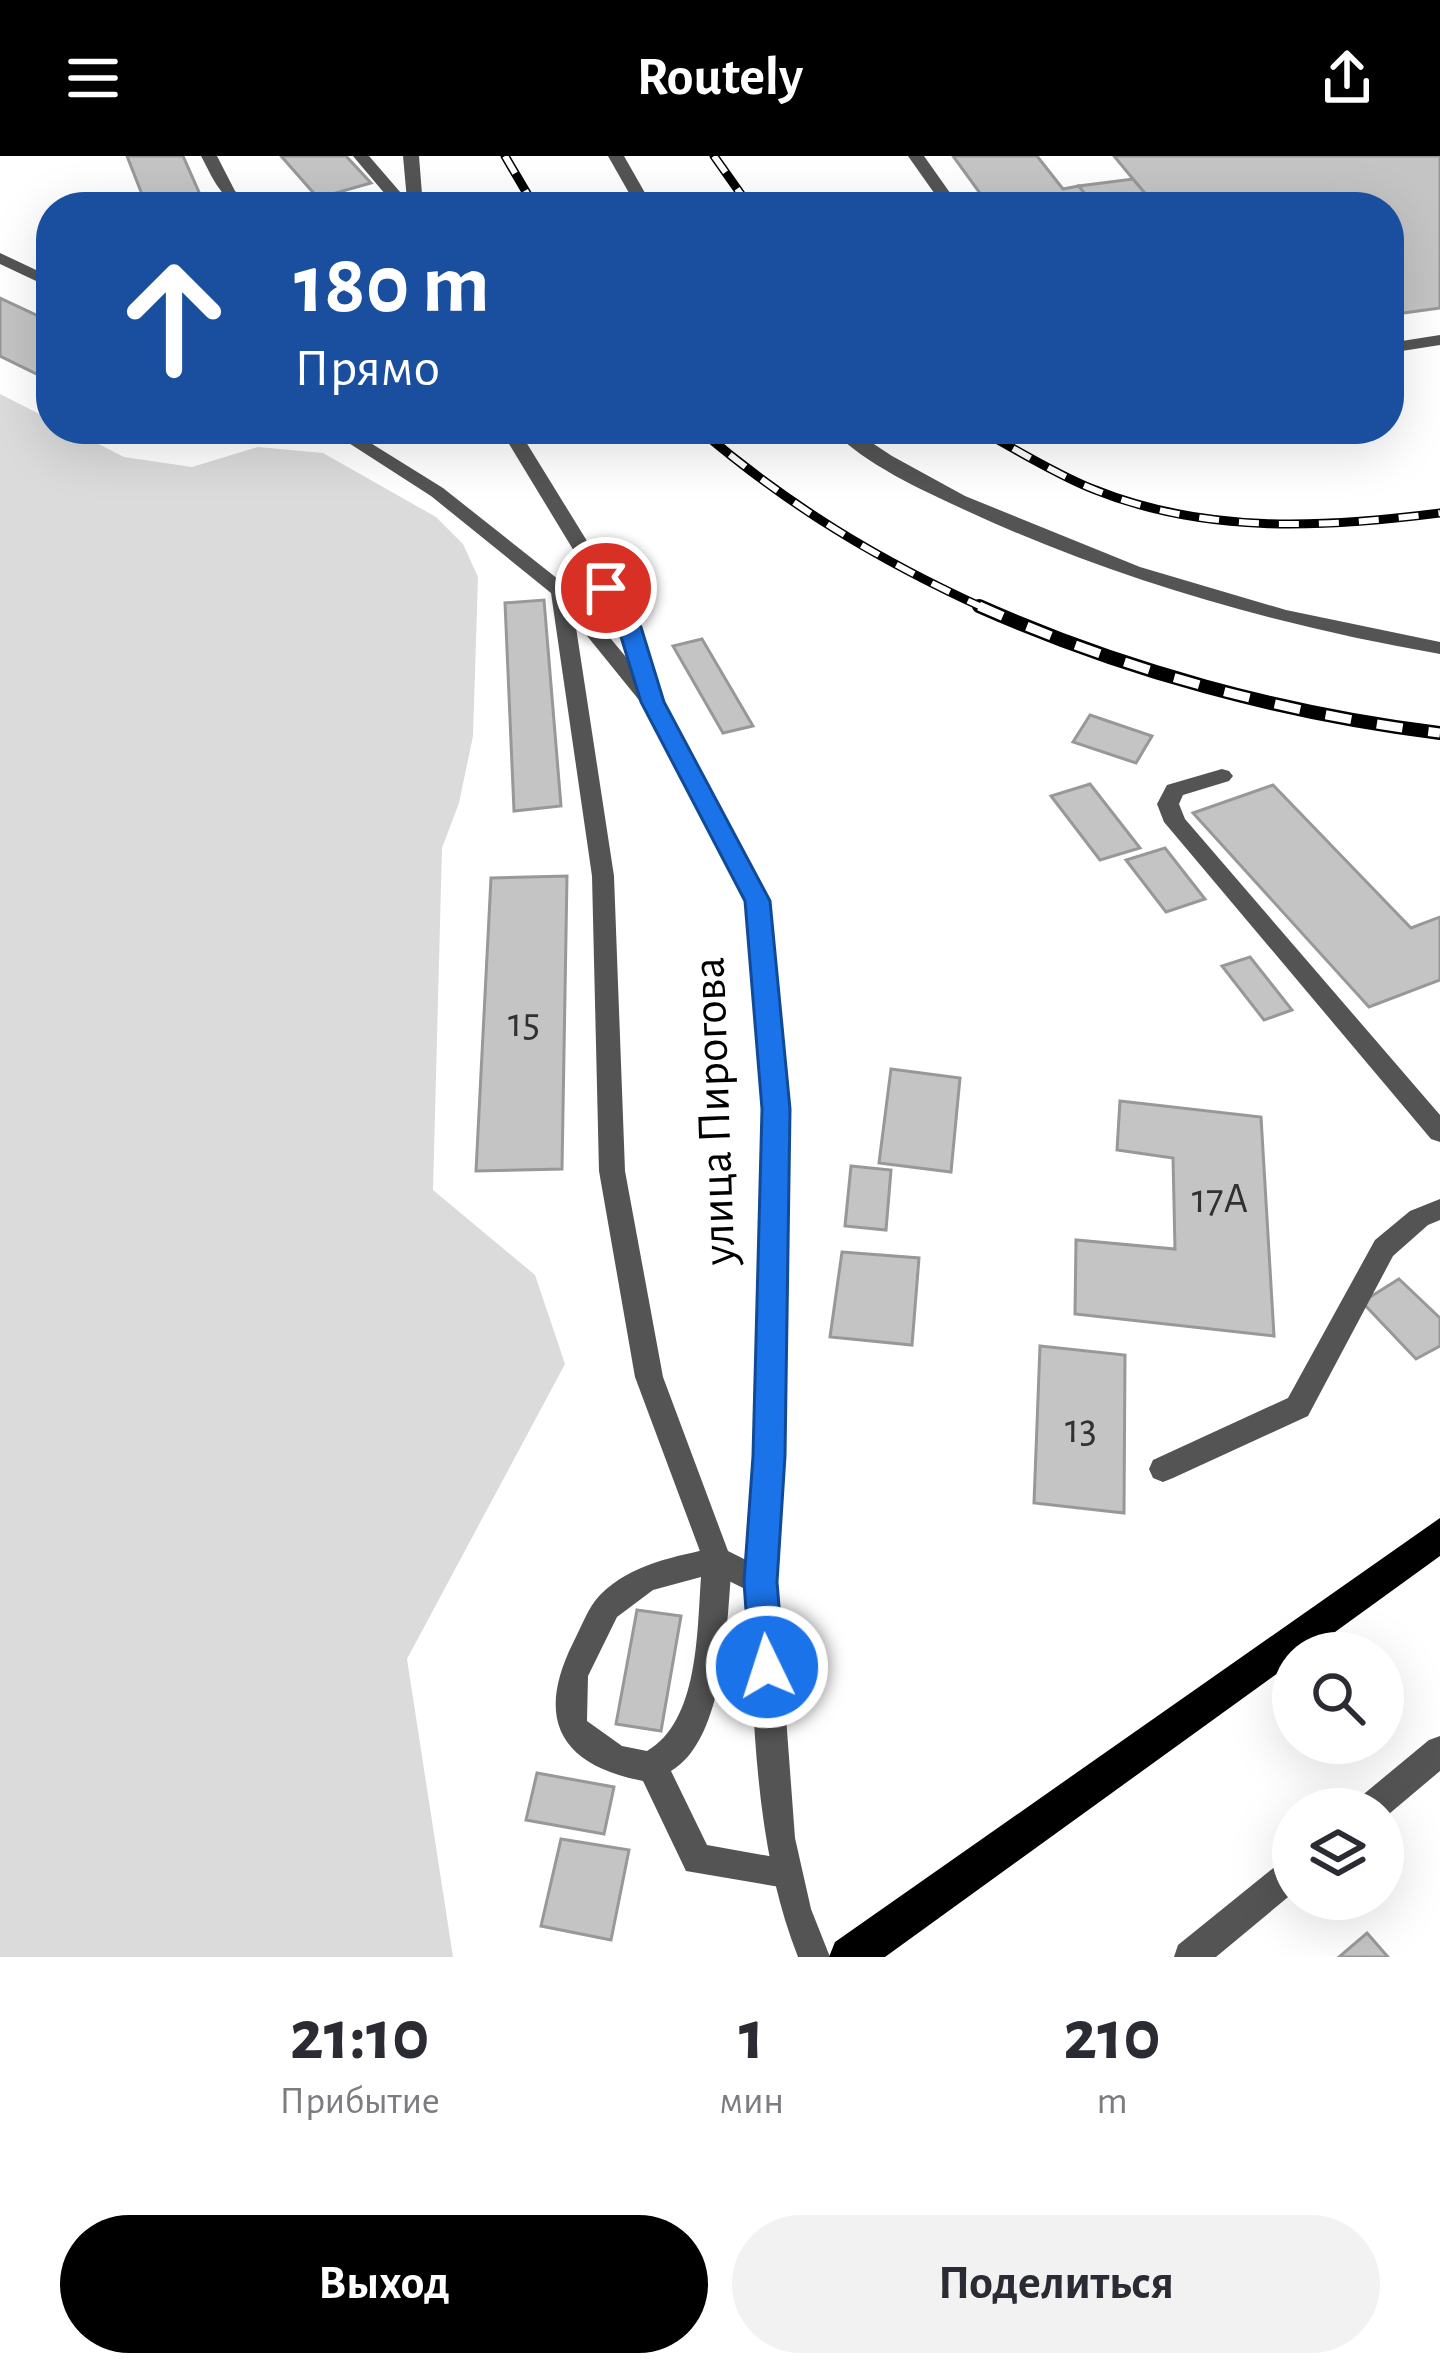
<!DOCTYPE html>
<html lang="ru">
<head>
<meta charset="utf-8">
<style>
	body { margin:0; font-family:"Alegreya Sans",sans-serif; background:#f2f2f3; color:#2b2b33; height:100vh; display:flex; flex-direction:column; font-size:45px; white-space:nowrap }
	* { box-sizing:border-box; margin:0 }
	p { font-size:39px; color:#7c7c81 }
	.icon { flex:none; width:66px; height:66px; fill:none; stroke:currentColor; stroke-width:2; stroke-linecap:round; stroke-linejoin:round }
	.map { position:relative; height:1801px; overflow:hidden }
	.sheet { display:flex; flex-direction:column; background:#fff; flex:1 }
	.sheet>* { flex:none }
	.banner { position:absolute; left:36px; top:36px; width:1368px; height:252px; border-radius:48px; box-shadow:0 12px 48px #0002; background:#1a4fa0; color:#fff; overflow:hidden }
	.fabs { position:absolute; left:1272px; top:1476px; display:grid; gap:24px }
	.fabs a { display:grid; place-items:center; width:132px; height:132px; border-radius:50%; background:#fff; box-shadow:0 12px 48px #0002; font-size:60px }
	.pin { position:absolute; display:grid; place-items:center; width:102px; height:102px; color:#fff; margin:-51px; border:6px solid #fff; border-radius:50%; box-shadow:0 3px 12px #0007 }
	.me { position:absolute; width:132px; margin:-66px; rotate:356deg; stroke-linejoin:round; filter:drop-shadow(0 0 9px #0008) }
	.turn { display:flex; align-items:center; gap:42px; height:252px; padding:0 60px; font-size:54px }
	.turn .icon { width:156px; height:156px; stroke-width:2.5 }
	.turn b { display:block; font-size:84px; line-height:102px }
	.eta { display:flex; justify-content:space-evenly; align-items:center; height:204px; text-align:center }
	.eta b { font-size:72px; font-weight:700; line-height:84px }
	.button { display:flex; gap:24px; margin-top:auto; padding:24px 60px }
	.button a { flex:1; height:138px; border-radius:72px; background:#000; color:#fff; font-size:48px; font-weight:700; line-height:138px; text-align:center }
	.button a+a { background:#f2f2f3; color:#2b2b33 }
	header { display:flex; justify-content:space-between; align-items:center; height:156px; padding:0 60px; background:#000; color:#fff; font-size:54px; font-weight:700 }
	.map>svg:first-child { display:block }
	.green { fill:#dbdbdb }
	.building { fill:#c4c4c4; stroke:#989898; stroke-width:3 }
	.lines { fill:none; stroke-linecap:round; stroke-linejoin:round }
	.service { fill:#545454; fill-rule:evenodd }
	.minor { fill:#545454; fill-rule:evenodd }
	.primary { fill:#000; fill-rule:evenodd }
	.rail-far1-casing { stroke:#000; stroke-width:9 }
	.rail-casing { stroke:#000; stroke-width:14 }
	.rail-far1 { stroke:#fff; stroke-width:6; stroke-dasharray:20; stroke-linecap:butt }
	.rail { stroke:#fff; stroke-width:9; stroke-dasharray:26; stroke-linecap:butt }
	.route { fill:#1a73e8; stroke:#114b97; stroke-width:3 }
	.labels { text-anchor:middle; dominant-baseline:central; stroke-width:9; stroke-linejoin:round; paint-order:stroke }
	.number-label { font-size:42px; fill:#313131 }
	.street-label { font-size:48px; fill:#000; stroke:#fff }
</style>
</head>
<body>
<header><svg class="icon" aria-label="menu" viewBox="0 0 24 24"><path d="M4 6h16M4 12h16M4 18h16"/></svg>Routely<svg class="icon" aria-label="share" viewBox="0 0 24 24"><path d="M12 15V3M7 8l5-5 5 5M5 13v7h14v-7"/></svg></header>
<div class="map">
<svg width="1440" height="1801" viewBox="0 0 1440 1801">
	<rect width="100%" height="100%" fill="#fff"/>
	<path class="green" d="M 0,238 L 51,264 L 51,273 L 69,273 L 124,301 L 192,311 L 258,291 L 323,297 L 436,361 L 463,388 L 478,421 L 473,580 L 459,647 L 442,692 L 433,1034 L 535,1119 L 565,1208 L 407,1503 L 453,1801 L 0,1801 Z"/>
	<g class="building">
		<path d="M 127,0 L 183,0 L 202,43 L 147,51 Z"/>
		<path d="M 281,0 L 346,0 L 371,27 L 318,42 Z"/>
		<path d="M 953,0 L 1037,0 L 1063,33 L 1079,30 L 1093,49 L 990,51 Z"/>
		<path d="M 1114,0 L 1440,0 L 1440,152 L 1389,159 L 1389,51 L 1156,51 Z"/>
		<path d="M 1133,23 L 1148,41 L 1093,49 L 1079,30 Z"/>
		<path d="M 0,142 L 51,166 L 51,225 L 0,200 Z"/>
		<path d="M 544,444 L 561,650 L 514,655 L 505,447 Z"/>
		<path d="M 702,483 L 753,570 L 723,577 L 673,490 Z"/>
		<path d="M 1090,559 L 1152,580 L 1136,607 L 1073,586 Z"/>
		<path d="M 1090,628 L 1140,692 L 1100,704 L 1051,640 Z"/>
		<path d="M 1273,629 L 1411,772 L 1440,761 L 1440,824 L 1369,851 L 1193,657 Z"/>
		<path d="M 1165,692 L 1205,743 L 1166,756 L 1126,704 Z"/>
		<path d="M 567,720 L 562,1013 L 476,1015 L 491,722 Z"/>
		<path d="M 1250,801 L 1292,854 L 1264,864 L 1222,810 Z"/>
		<path d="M 891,913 L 960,922 L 951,1016 L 879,1007 Z"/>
		<path d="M 1120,945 L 1261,961 L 1274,1180 L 1075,1158 L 1076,1084 L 1175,1093 L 1173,1002 L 1117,994 Z"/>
		<path d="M 851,1010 L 891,1014 L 886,1074 L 845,1070 Z"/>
		<path d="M 842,1096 L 919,1102 L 912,1189 L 830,1181 Z"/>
		<path d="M 1399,1123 L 1440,1162 L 1440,1190 L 1416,1203 L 1362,1146 Z"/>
		<path d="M 1040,1190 L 1125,1199 L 1124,1357 L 1034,1347 Z"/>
		<path d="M 637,1454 L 681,1460 L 661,1575 L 616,1568 Z"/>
		<path d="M 537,1617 L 614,1631 L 604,1678 L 526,1664 Z"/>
		<path d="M 561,1683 L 629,1694 L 611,1784 L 541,1770 Z"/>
		<path d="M 1367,1777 L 1388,1801 L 1339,1801 Z"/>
	</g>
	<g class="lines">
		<g class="service">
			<path d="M 201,0 L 217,0 L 235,35 L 258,51 C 223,51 216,28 201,0 Z"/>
			<path d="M 353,0 L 369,0 L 407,44 L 403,0 L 419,0 L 423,51 L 396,51 Z"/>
			<path d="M 608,0 L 624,0 L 653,51 L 637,51 Z"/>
			<path d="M 908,0 L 924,0 L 960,51 L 944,51 Z"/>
			<path d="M 1440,179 L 1440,189 L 1389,197 L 1389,187 Z"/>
			<path d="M 500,273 L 518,273 L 640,471 L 662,546 L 659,551 L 645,551 L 642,546 L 620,471 Z"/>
			<path d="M 831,273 L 851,273 L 892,300 L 965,340 L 1140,411 L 1286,454 L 1440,486 L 1440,498 C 1276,469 1116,424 965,354 C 920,333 866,309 831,273 Z"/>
			<path d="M 1222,613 L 1229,615 L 1233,620 L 1229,625 L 1183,639 L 1179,648 L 1185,663 L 1440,959 L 1440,986 L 1431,983 L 1164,666 L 1157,648 L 1167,629 Z"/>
			<path d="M 1440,1043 L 1440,1064 L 1428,1069 L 1393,1100 L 1308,1260 L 1173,1322 L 1163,1326 L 1153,1322 L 1149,1313 L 1153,1304 L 1288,1242 L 1375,1084 L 1410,1055 Z"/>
			<path d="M 717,1391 L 727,1394 L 732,1404 C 727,1462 726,1583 671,1615 L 707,1689 L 797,1705 L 802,1716 L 797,1727 L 786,1732 L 686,1715 L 643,1625 C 560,1609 535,1563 573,1487 C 581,1472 588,1451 600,1439 C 632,1407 675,1401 717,1391 ZM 701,1421 C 697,1475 699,1565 647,1595 L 622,1590 L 587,1565 L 588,1520 L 617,1461 L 653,1434 Z"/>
			<path d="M 1440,1580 L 1440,1615 L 1383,1663 L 1383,1653 L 1354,1653 L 1359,1642 L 1429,1584 Z"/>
			<path d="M 1293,1700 L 1293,1737 L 1216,1801 L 1174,1801 L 1178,1789 L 1282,1705 Z"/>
		</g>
		<g class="minor">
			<path d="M 0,97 L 51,121 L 51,132 L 0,108 Z"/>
			<path d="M 327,273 L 348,273 L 443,332 L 568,431 L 659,541 L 768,745 L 788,953 L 783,1300 L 776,1426 L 795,1682 L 811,1753 L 830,1801 L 798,1801 C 752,1684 755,1558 747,1434 L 707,1414 L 635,1221 L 599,1015 L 592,720 L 551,437 L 431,340 ZM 575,465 L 643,549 L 746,745 L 764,953 L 755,1300 L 748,1405 L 728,1395 L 663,1221 L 625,1015 L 614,720 Z"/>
		</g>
		<path class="primary" d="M 1440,1362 L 1440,1400 L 1306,1497 L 1293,1497 L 1293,1506 L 885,1801 L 829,1801 L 835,1786 Z"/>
		<defs>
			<g id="rail-far1">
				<path d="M 505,0 L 535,51"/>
				<path d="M 714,0 L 750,51"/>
				<path d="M 699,273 C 787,349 880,405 986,453"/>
				<path d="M 978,273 C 1016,293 1053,317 1093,333 C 1204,378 1323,372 1440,357"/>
			</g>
			<path id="rail" d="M 979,450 C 1123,514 1284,558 1440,577"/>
		</defs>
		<use href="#rail-far1" class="rail-far1-casing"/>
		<use href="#rail" class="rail-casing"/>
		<use href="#rail-far1" class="rail-far1"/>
		<use href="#rail" class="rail"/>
	</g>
	<path class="route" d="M 606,425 L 614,427 L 641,471 L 664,546 L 770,745 L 790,953 L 785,1300 L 777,1426 L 784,1511 L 779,1523 L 767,1528 L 755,1523 L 750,1511 L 744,1426 L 753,1300 L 762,953 L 745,745 L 641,546 L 618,471 L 595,432 Z"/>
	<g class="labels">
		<g class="number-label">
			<text x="524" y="867">15</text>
			<text x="1220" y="1043">17А</text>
			<text x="1081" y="1273">13</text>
		</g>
		<g class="street-label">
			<text transform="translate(715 955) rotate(-92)">улица Пирогова</text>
		</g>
	</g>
</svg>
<div class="fabs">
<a><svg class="icon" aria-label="search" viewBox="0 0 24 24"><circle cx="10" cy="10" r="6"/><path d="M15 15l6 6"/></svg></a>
<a><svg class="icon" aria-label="layers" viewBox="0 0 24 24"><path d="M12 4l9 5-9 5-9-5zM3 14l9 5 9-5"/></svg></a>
</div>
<div class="pin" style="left:606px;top:432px;background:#d93025"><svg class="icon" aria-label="arrive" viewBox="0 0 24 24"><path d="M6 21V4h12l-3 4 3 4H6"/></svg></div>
<svg class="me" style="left:767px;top:1511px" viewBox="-20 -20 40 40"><circle r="17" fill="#1a73e8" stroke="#fff" stroke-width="3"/><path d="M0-11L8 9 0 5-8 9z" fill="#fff"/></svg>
<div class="banner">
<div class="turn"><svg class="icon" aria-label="ahead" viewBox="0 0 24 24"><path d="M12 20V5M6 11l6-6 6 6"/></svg><div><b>180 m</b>Прямо</div></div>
</div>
</div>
<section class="sheet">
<div class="eta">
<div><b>21:10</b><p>Прибытие</p></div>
<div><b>1</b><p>мин</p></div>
<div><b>210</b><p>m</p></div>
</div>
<div class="button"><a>Выход</a><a>Поделиться</a></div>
</section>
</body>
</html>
